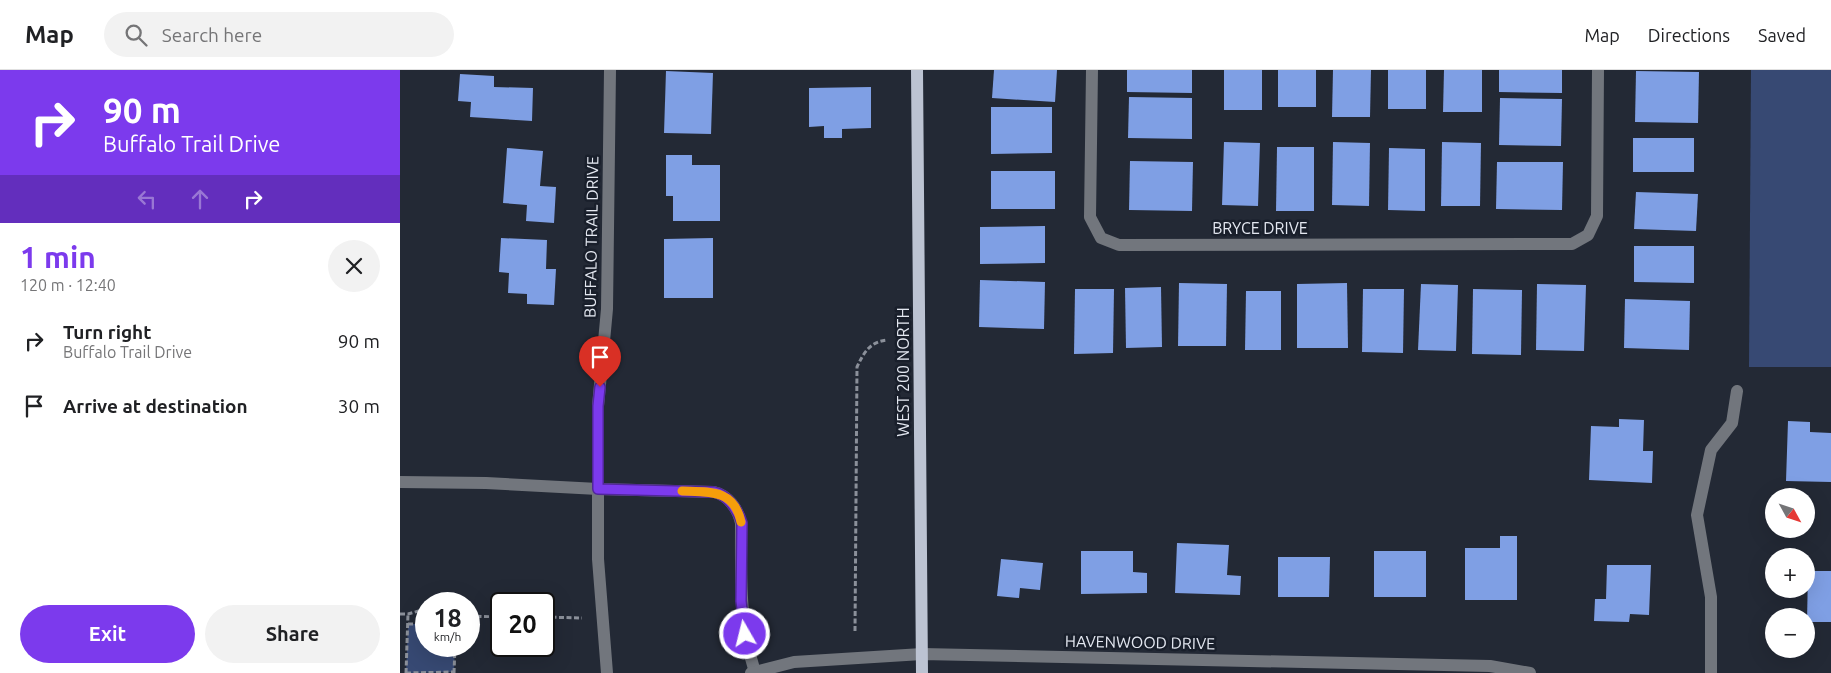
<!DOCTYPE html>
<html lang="en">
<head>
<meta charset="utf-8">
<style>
	body { margin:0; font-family:Ubuntu,sans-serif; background:#f2f2f2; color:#202124; height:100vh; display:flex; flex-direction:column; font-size:19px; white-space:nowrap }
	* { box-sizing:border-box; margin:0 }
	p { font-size:16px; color:#757577 }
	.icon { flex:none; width:28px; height:28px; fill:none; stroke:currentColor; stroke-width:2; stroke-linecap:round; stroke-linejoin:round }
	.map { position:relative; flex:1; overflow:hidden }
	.panel { display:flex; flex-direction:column; background:#fff; width:400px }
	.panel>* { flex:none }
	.top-card { background:#7c3aed; color:#fff; overflow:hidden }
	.needle { width:32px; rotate:130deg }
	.fabs { position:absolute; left:1365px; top:418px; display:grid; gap:10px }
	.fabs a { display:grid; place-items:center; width:50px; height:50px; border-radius:50%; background:#fff; box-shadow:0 5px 20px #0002; font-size:25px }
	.speed { position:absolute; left:15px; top:522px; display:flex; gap:10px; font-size:25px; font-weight:700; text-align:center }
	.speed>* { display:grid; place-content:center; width:65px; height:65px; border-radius:50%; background:#fff; box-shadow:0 5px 20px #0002; line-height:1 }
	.speed small { font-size:12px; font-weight:400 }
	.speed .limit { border:2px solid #111; border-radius:8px; background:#fff; color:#111 }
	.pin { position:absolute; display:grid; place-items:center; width:42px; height:42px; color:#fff; margin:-51px -21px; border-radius:50% 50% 50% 0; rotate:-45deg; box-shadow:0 0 5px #0007 }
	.pin .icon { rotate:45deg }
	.me { position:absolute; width:55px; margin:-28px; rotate:352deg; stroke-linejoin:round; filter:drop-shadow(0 0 4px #0008) }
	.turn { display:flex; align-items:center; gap:18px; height:105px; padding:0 20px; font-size:22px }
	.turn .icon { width:65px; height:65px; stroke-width:2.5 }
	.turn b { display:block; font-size:35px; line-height:42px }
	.lanes { display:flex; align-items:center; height:48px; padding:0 20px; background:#0003; justify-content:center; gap:25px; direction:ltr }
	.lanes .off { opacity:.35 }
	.round { display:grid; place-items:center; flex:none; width:52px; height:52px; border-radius:26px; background:#f2f2f2 }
	.overview { display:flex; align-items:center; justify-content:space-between; height:85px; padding:0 20px }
	h1 { font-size:30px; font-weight:700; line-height:38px; color:#7c3aed }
	.button { display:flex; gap:10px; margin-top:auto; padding:10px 20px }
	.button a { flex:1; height:58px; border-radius:30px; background:#7c3aed; color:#fff; font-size:20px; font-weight:700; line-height:58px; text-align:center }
	.button a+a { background:#f2f2f2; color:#202124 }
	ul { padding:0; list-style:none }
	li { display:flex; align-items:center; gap:15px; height:65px; padding:0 20px }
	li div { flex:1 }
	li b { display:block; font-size:19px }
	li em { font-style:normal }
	header { display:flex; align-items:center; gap:30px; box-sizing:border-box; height:70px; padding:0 25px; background:#fff; border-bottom:1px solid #e0e0e0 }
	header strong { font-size:24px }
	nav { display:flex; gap:28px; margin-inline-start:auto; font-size:18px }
	.search { width:350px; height:45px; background:#f2f2f2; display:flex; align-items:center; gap:12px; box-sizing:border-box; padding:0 18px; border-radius:28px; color:#757577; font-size:19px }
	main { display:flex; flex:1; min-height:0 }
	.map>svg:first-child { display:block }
	.green { fill:#374973 }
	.building { fill:#7f9fe4 }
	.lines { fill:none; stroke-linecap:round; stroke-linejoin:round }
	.path { stroke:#8b909a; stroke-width:3; stroke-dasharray:5 2.5; stroke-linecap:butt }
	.minor { stroke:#72767d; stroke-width:12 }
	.major { stroke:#bcc3d2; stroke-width:12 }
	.route-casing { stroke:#51269a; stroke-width:12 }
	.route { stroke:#7c3aed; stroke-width:9 }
	.slow { stroke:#f59e0b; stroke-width:9 }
	.labels { text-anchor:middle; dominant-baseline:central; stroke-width:5; stroke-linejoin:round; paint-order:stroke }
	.street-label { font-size:16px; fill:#e4e8f1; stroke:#191f2b }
</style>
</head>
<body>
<header>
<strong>Map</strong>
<div class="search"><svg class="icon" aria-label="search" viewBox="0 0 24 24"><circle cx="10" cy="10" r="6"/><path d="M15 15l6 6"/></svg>Search here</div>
<nav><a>Map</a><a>Directions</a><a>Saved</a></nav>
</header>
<main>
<section class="panel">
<div class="top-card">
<div class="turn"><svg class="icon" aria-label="right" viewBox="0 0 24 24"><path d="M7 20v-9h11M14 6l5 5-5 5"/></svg><div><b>90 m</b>Buffalo Trail Drive</div></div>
<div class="lanes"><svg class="icon off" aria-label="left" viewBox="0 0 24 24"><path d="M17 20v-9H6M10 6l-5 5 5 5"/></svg><svg class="icon off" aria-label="ahead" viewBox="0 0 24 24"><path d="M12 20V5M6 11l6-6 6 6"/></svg><svg class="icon" aria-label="right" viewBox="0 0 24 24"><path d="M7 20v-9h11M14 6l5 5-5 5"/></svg></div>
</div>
<div class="overview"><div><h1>1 min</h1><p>120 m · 12:40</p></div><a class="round"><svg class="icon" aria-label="close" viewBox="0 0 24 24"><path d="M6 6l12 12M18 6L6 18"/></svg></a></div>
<ul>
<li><svg class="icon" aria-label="right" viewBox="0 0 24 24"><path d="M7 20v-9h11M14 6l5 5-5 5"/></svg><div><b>Turn right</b><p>Buffalo Trail Drive</p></div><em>90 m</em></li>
<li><svg class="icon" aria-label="arrive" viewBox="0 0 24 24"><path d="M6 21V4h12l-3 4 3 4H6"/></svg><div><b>Arrive at destination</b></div><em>30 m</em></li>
</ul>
<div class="button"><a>Exit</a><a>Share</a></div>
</section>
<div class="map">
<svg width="1431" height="603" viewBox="0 0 1431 603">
	<rect width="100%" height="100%" fill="#232935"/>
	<g class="green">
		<path d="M 1351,0 L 1431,0 L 1431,297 L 1349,297 Z"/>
		<path d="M 8,554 L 26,554 L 26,576 L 55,576 L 54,602 L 6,603 Z"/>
	</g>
	<g class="building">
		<path d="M 594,0 L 657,0 L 655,32 L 592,28 Z"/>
		<path d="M 727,0 L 792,0 L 792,23 L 727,22 Z"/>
		<rect x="824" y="0" width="38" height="40"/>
		<rect x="878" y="0" width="38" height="37"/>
		<path d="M 933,0 L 971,0 L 970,47 L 932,47 Z"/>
		<rect x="988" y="0" width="38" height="39"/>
		<path d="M 1044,0 L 1082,0 L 1082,42 L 1043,42 Z"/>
		<path d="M 1099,0 L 1162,0 L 1162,23 L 1099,22 Z"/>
		<path d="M 266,1 L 313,3 L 311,64 L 264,63 Z"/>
		<path d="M 1236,1 L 1299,2 L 1298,53 L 1235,52 Z"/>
		<path d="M 60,4 L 94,6 L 94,17 L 133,18 L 132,51 L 70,47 L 71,32 L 58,31 Z"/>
		<path d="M 471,17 L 471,58 L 442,59 L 442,68 L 424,68 L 424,56 L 409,57 L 409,18 Z"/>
		<path d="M 729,27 L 792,28 L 792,69 L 728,68 Z"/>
		<path d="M 1100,28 L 1162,29 L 1161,76 L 1099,75 Z"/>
		<path d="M 591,37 L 652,37 L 652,83 L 591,84 Z"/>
		<rect x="1233" y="68" width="61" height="34"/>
		<path d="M 824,72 L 860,73 L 858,136 L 822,135 Z"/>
		<path d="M 933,72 L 970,73 L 969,136 L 932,135 Z"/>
		<path d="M 1042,72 L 1081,73 L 1080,136 L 1041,136 Z"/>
		<path d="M 877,77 L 914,77 L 914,141 L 876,141 Z"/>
		<path d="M 107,78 L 143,81 L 140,116 L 156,117 L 154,153 L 126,151 L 127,135 L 103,133 Z"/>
		<path d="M 989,78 L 1025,79 L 1025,141 L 988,140 Z"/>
		<path d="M 266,85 L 292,85 L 292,95 L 320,95 L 320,151 L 273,151 L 273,126 L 266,126 Z"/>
		<path d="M 730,91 L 793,92 L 792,141 L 729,140 Z"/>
		<path d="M 1097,92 L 1163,92 L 1162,140 L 1096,139 Z"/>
		<rect x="591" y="101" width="64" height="38"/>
		<path d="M 1236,122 L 1298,124 L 1296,161 L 1234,159 Z"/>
		<path d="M 645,156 L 645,193 L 580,194 L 580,157 Z"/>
		<path d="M 101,168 L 147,170 L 146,199 L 156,199 L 154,235 L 127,234 L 127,224 L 108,223 L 109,203 L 99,202 Z"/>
		<path d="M 313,168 L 313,228 L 264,228 L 264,169 Z"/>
		<path d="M 1234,176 L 1294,176 L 1294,213 L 1234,212 Z"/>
		<path d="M 580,210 L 645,212 L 644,259 L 579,257 Z"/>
		<path d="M 779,213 L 827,214 L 826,276 L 778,276 Z"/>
		<path d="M 947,213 L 948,278 L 897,278 L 897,214 Z"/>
		<path d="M 1021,214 L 1058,215 L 1056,281 L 1018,280 Z"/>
		<path d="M 1137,214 L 1186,215 L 1184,281 L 1136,280 Z"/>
		<path d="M 761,217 L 762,277 L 726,278 L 725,218 Z"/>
		<path d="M 675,219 L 714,219 L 713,283 L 674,284 Z"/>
		<path d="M 963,219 L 1004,219 L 1003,283 L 962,282 Z"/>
		<path d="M 1073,219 L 1122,220 L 1121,285 L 1072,284 Z"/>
		<path d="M 846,221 L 881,221 L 881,280 L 845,280 Z"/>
		<path d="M 1225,229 L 1290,231 L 1289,280 L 1224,278 Z"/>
		<path d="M 1219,349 L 1244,350 L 1243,381 L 1253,381 L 1252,413 L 1189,410 L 1191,356 L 1219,357 Z"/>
		<path d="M 1388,351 L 1410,352 L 1410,362 L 1431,363 L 1431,412 L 1386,411 Z"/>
		<path d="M 1100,466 L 1117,466 L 1117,530 L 1065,530 L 1065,478 L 1100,478 Z"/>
		<path d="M 777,473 L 829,475 L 827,505 L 841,506 L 840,525 L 775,523 Z"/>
		<path d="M 681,481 L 733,481 L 733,502 L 747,503 L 747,523 L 681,524 Z"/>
		<rect x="974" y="481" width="52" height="46"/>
		<path d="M 878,487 L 930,487 L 929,527 L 878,527 Z"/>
		<path d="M 601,489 L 643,493 L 640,520 L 620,518 L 619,528 L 597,526 Z"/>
		<path d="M 1207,495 L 1251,495 L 1249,545 L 1230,544 L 1229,552 L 1194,551 L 1195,529 L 1206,529 Z"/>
		<path d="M 1408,501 L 1431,501 L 1431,552 L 1407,552 Z"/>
	</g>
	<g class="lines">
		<g class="path">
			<path d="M 0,544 L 8,544 L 26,539"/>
			<path d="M 69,546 L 101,547"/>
			<path d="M 144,547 L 182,548"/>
			<path d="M 8,554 L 26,554"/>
			<path d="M 455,561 L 457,297 C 464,282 470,272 487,270"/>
			<path d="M 6,603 L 8,544"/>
			<path d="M 6,603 L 54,602"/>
			<path d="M 54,603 L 55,576"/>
		</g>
		<g class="minor">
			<path d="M 692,0 L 690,147 L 701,168 L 719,175 L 1172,174 L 1188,165 L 1197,146 L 1198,0"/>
			<path d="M 0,412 L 86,413 L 198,419 L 314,422 C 328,425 338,439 341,453 C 341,504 339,553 355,602"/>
			<path d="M 207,603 L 198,489 L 198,336 L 207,239 L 210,0"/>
			<path d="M 351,603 L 394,592 L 522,584 L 1090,596 L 1130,603"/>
			<path d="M 1311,603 L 1311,527 L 1297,445 L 1311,380 L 1332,353 L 1337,321"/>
		</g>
		<path class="major" d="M 517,0 L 522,603"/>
	</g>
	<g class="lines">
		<defs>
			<path id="route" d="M 200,317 L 198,336 L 198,419 L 314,422 C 328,425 338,440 342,453 L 341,531 L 345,564"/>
		</defs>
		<use href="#route" class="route-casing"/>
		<use href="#route" class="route"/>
		<path class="slow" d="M 282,421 C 309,422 334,419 341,452"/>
	</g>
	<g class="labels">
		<g class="street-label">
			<text x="860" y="158">BRYCE DRIVE</text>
			<text transform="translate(191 167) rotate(-89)">BUFFALO TRAIL DRIVE</text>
			<text transform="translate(503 302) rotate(-90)">WEST 200 NORTH</text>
			<text transform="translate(740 572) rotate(1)">HAVENWOOD DRIVE</text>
		</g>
	</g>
</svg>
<div class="fabs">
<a><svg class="needle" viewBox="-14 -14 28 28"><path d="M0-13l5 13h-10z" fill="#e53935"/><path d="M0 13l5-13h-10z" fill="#757577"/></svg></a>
<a>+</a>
<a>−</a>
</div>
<div class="speed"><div>18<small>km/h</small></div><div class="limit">20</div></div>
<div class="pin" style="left:200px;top:317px;background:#d93025"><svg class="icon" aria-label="arrive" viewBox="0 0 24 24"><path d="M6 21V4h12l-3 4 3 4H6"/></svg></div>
<svg class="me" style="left:345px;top:564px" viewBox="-20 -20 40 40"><circle r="17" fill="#7c3aed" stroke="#fff" stroke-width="3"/><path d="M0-11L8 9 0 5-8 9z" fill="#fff"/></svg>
</div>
</main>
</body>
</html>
